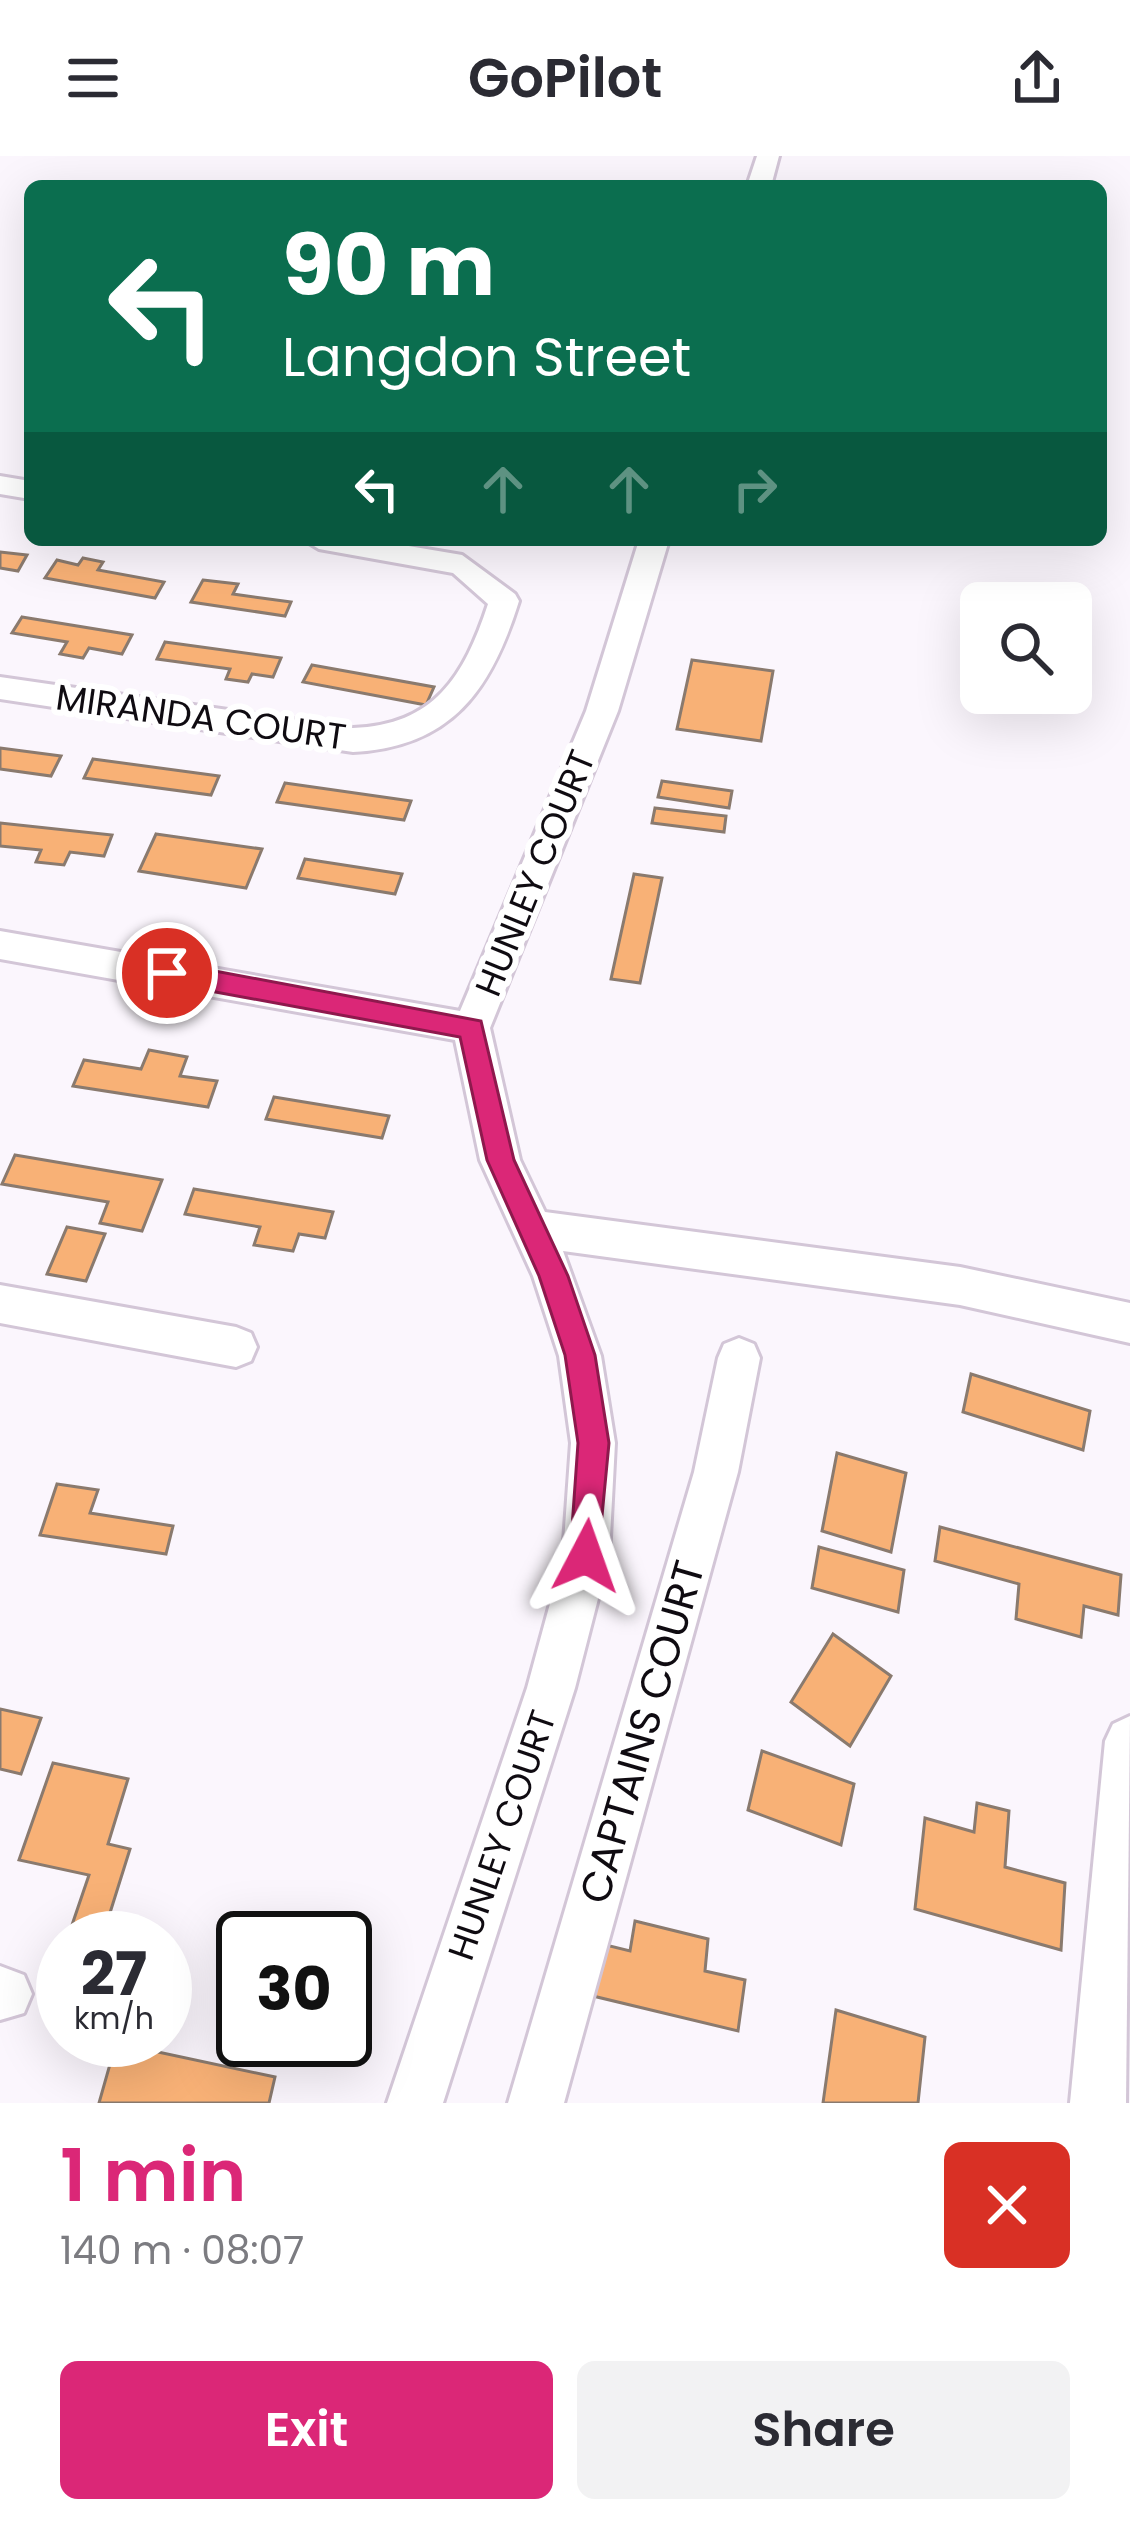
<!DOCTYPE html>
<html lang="en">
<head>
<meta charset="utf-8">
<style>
	body { margin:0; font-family:Poppins,sans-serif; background:#f2f2f3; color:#2b2b33; height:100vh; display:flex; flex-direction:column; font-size:45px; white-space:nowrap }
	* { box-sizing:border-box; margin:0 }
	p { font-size:39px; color:#7c7c81 }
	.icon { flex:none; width:66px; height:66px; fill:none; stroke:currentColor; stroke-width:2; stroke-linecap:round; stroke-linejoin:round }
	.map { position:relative; height:1947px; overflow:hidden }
	.side { display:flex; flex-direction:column; background:#fff; flex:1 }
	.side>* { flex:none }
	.top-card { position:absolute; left:24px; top:24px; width:1083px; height:366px; border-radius:18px; box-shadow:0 12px 48px #0002; background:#0b6e4f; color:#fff; overflow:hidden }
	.buttons { position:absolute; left:960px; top:426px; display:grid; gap:24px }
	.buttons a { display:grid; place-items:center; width:132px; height:132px; border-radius:18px; background:#fff; box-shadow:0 12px 48px #0002; font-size:60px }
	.speed { position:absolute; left:36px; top:1755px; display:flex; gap:24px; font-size:60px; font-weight:700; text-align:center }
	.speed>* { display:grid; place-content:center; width:156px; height:156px; border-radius:50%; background:#fff; box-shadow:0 12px 48px #0002; line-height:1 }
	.speed small { font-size:30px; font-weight:400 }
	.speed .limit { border:6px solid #111; border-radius:18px; background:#fff; color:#111 }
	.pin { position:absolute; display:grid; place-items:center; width:102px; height:102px; color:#fff; margin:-51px; border:6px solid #fff; border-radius:50%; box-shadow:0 3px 12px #0007 }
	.me { position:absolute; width:132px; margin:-66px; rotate:4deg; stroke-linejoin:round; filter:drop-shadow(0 0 9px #0008) }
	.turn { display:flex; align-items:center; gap:42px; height:252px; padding:0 60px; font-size:54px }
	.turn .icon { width:156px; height:156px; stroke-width:2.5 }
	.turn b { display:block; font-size:84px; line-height:102px }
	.lanes { display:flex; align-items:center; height:114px; padding:0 60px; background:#0003; justify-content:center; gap:60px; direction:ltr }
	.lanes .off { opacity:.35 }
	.round { display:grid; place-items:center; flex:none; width:126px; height:126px; border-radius:18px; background:#f2f2f3 }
	.summary { display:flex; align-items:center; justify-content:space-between; height:204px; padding:0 60px }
	h1 { font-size:72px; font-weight:600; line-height:90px; color:#db2777 }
	.button { display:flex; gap:24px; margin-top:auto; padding:24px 60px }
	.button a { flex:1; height:138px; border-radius:18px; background:#db2777; color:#fff; font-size:48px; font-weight:600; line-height:138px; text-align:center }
	.button a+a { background:#f2f2f3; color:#2b2b33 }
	header { display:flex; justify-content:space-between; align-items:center; height:156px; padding:0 60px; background:#fff; font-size:54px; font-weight:600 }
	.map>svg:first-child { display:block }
	.building { fill:#f8b176; stroke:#8a7a6e; stroke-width:3 }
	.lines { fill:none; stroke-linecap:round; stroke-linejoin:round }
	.street-casing { stroke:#d3c6d7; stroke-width:6 }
	.street { fill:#fff; fill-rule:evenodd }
	.route { fill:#db2777; stroke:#8e194d; stroke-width:3 }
	.labels { text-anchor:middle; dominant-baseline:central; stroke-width:12; stroke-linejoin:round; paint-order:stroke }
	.street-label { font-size:36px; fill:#0f0b11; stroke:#fff }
	.near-street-label { font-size:42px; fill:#0f0b11; stroke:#fff }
</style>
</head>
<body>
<header><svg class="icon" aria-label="menu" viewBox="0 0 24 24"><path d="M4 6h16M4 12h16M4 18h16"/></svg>GoPilot<svg class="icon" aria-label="share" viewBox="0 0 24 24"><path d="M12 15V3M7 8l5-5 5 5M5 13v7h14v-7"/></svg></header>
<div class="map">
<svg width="1130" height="1947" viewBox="0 0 1130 1947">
	<rect width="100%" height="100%" fill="#fbf6fd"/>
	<g class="building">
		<path d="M 0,396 L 27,399 L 18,415 L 0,412 Z"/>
		<path d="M 83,402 L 103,406 L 98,414 L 164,426 L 155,442 L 45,422 L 57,404 L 78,409 Z"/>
		<path d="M 203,424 L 238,428 L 233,438 L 291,446 L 285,460 L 191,446 Z"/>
		<path d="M 22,461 L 132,479 L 122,498 L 89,492 L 83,502 L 60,498 L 67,486 L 12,477 Z"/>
		<path d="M 165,486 L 281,502 L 273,521 L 252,518 L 248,526 L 226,523 L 230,513 L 157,503 Z"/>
		<path d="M 692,504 L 773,515 L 761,585 L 677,573 Z"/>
		<path d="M 312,509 L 434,531 L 426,549 L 303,526 Z"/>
		<path d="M 0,592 L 61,600 L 51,620 L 0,613 Z"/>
		<path d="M 93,603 L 219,620 L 211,639 L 84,622 Z"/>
		<path d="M 662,625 L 732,635 L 729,652 L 658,641 Z"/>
		<path d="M 285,627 L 411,645 L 404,664 L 277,646 Z"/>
		<path d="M 655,652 L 726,660 L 724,676 L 652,667 Z"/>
		<path d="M 0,667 L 112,679 L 104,700 L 70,696 L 64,709 L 36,706 L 41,694 L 0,690 Z"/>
		<path d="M 156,678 L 262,693 L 246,732 L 139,715 Z"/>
		<path d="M 305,703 L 402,718 L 395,738 L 298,722 Z"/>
		<path d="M 634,718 L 662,722 L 640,827 L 611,823 Z"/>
		<path d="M 149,894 L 187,901 L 180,920 L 217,925 L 208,951 L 73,930 L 84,904 L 141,913 Z"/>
		<path d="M 274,941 L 389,960 L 382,982 L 266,963 Z"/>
		<path d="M 15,999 L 162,1024 L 142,1075 L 100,1067 L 108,1046 L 2,1028 Z"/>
		<path d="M 194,1033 L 333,1056 L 325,1082 L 299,1078 L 293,1095 L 254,1089 L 260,1071 L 185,1058 Z"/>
		<path d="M 67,1071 L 105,1078 L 86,1125 L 47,1118 Z"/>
		<path d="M 971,1218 L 1090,1255 L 1083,1294 L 963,1256 Z"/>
		<path d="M 837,1297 L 906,1317 L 891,1396 L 822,1375 Z"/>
		<path d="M 57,1328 L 98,1334 L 90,1357 L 173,1370 L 166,1398 L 40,1379 Z"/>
		<path d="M 940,1371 L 1121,1419 L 1118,1459 L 1084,1450 L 1081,1481 L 1016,1463 L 1019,1428 L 935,1405 Z"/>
		<path d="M 819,1391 L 904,1414 L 898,1456 L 812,1432 Z"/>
		<path d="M 833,1478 L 891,1520 L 850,1590 L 791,1546 Z"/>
		<path d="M 0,1553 L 41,1562 L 21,1618 L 0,1613 Z"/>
		<path d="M 762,1595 L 854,1628 L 841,1689 L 748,1654 Z"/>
		<path d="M 53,1607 L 128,1623 L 108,1688 L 130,1693 L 104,1776 L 72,1769 L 89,1719 L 19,1704 Z"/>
		<path d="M 977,1647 L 1009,1655 L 1005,1711 L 1065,1727 L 1061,1794 L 915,1753 L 925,1662 L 974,1676 Z"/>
		<path d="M 635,1765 L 708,1783 L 705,1815 L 745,1824 L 738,1875 L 593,1840 L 602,1788 L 630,1795 Z"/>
		<path d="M 836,1854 L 925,1881 L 918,1947 L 823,1947 Z"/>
		<path d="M 116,1887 L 275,1921 L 269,1947 L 99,1947 Z"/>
	</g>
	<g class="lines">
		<defs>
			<g id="street">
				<path d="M 757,0 L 779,0 L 771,30 L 747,30 Z"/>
				<path d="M 0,320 L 30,325 L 30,343 L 0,338 Z"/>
				<path d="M 304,384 L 373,384 L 462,399 L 515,438 L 519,445 C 491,535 451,591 353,596 L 0,543 L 0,521 L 353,572 C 434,569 464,521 488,448 L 453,417 L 319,393 Z"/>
				<path d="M 639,384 L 669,384 L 618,555 L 490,872 L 520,1004 L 545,1056 L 960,1111 L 1130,1147 L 1130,1187 L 960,1149 L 563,1095 L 601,1200 L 615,1287 L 609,1400 L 575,1532 L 443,1947 L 387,1947 L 527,1532 L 563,1400 L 571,1287 L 559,1200 L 533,1120 L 480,1004 L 455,884 L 0,803 L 0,775 L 460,855 L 586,555 Z"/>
				<path d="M 0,1129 L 236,1171 L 251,1177 L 257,1191 L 251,1205 L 236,1211 L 0,1167 Z"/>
				<path d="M 739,1182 L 754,1188 L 760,1202 L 738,1316 L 564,1947 L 508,1947 L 694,1316 L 718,1202 L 724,1188 Z"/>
				<path d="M 1130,1560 L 1126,1947 L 1070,1947 L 1105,1585 L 1113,1568 Z"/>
				<path d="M 0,1810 L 24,1819 L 32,1838 L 24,1857 L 0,1864 Z"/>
			</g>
		</defs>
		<use href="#street" class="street-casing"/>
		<use href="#street" class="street"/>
	</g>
	<path class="route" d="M 167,806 L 481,865 L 514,1004 L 568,1120 L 595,1199 L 609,1287 L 597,1412 L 586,1416 L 574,1412 L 570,1400 L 578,1287 L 565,1199 L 539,1120 L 487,1004 L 460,881 L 167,827 L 154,817 Z"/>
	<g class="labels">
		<g class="street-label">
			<text transform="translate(201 561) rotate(8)">MIRANDA COURT</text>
			<text transform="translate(535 717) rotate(-68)">HUNLEY COURT</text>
			<text transform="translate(502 1679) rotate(-71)">HUNLEY COURT</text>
		</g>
		<g class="near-street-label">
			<text transform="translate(642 1576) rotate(-74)">CAPTAINS COURT</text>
		</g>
	</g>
</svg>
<div class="buttons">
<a><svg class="icon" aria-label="search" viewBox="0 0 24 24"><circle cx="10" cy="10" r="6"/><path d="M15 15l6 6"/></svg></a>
</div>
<div class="speed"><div>27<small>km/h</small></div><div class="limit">30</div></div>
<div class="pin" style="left:167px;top:817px;background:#d93025"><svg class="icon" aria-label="arrive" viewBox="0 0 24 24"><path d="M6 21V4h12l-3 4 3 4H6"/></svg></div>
<svg class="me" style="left:586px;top:1400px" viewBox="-20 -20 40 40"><path d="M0-17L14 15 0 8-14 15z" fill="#db2777" stroke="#fff" stroke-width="4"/></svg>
<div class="top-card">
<div class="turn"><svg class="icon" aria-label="left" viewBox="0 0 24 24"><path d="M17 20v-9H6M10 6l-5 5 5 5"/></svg><div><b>90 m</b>Langdon Street</div></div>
<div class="lanes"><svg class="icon" aria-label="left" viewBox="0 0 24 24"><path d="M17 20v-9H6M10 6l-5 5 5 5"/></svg><svg class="icon off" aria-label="ahead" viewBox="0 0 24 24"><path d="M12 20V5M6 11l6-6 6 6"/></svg><svg class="icon off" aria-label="ahead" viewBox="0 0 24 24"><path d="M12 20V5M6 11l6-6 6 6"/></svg><svg class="icon off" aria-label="right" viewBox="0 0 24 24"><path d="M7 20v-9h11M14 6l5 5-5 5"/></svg></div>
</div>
</div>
<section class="side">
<div class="summary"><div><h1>1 min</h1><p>140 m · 08:07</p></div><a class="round" style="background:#d93025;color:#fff"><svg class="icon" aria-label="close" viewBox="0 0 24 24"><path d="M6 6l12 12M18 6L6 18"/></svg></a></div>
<div class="button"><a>Exit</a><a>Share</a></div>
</section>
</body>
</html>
